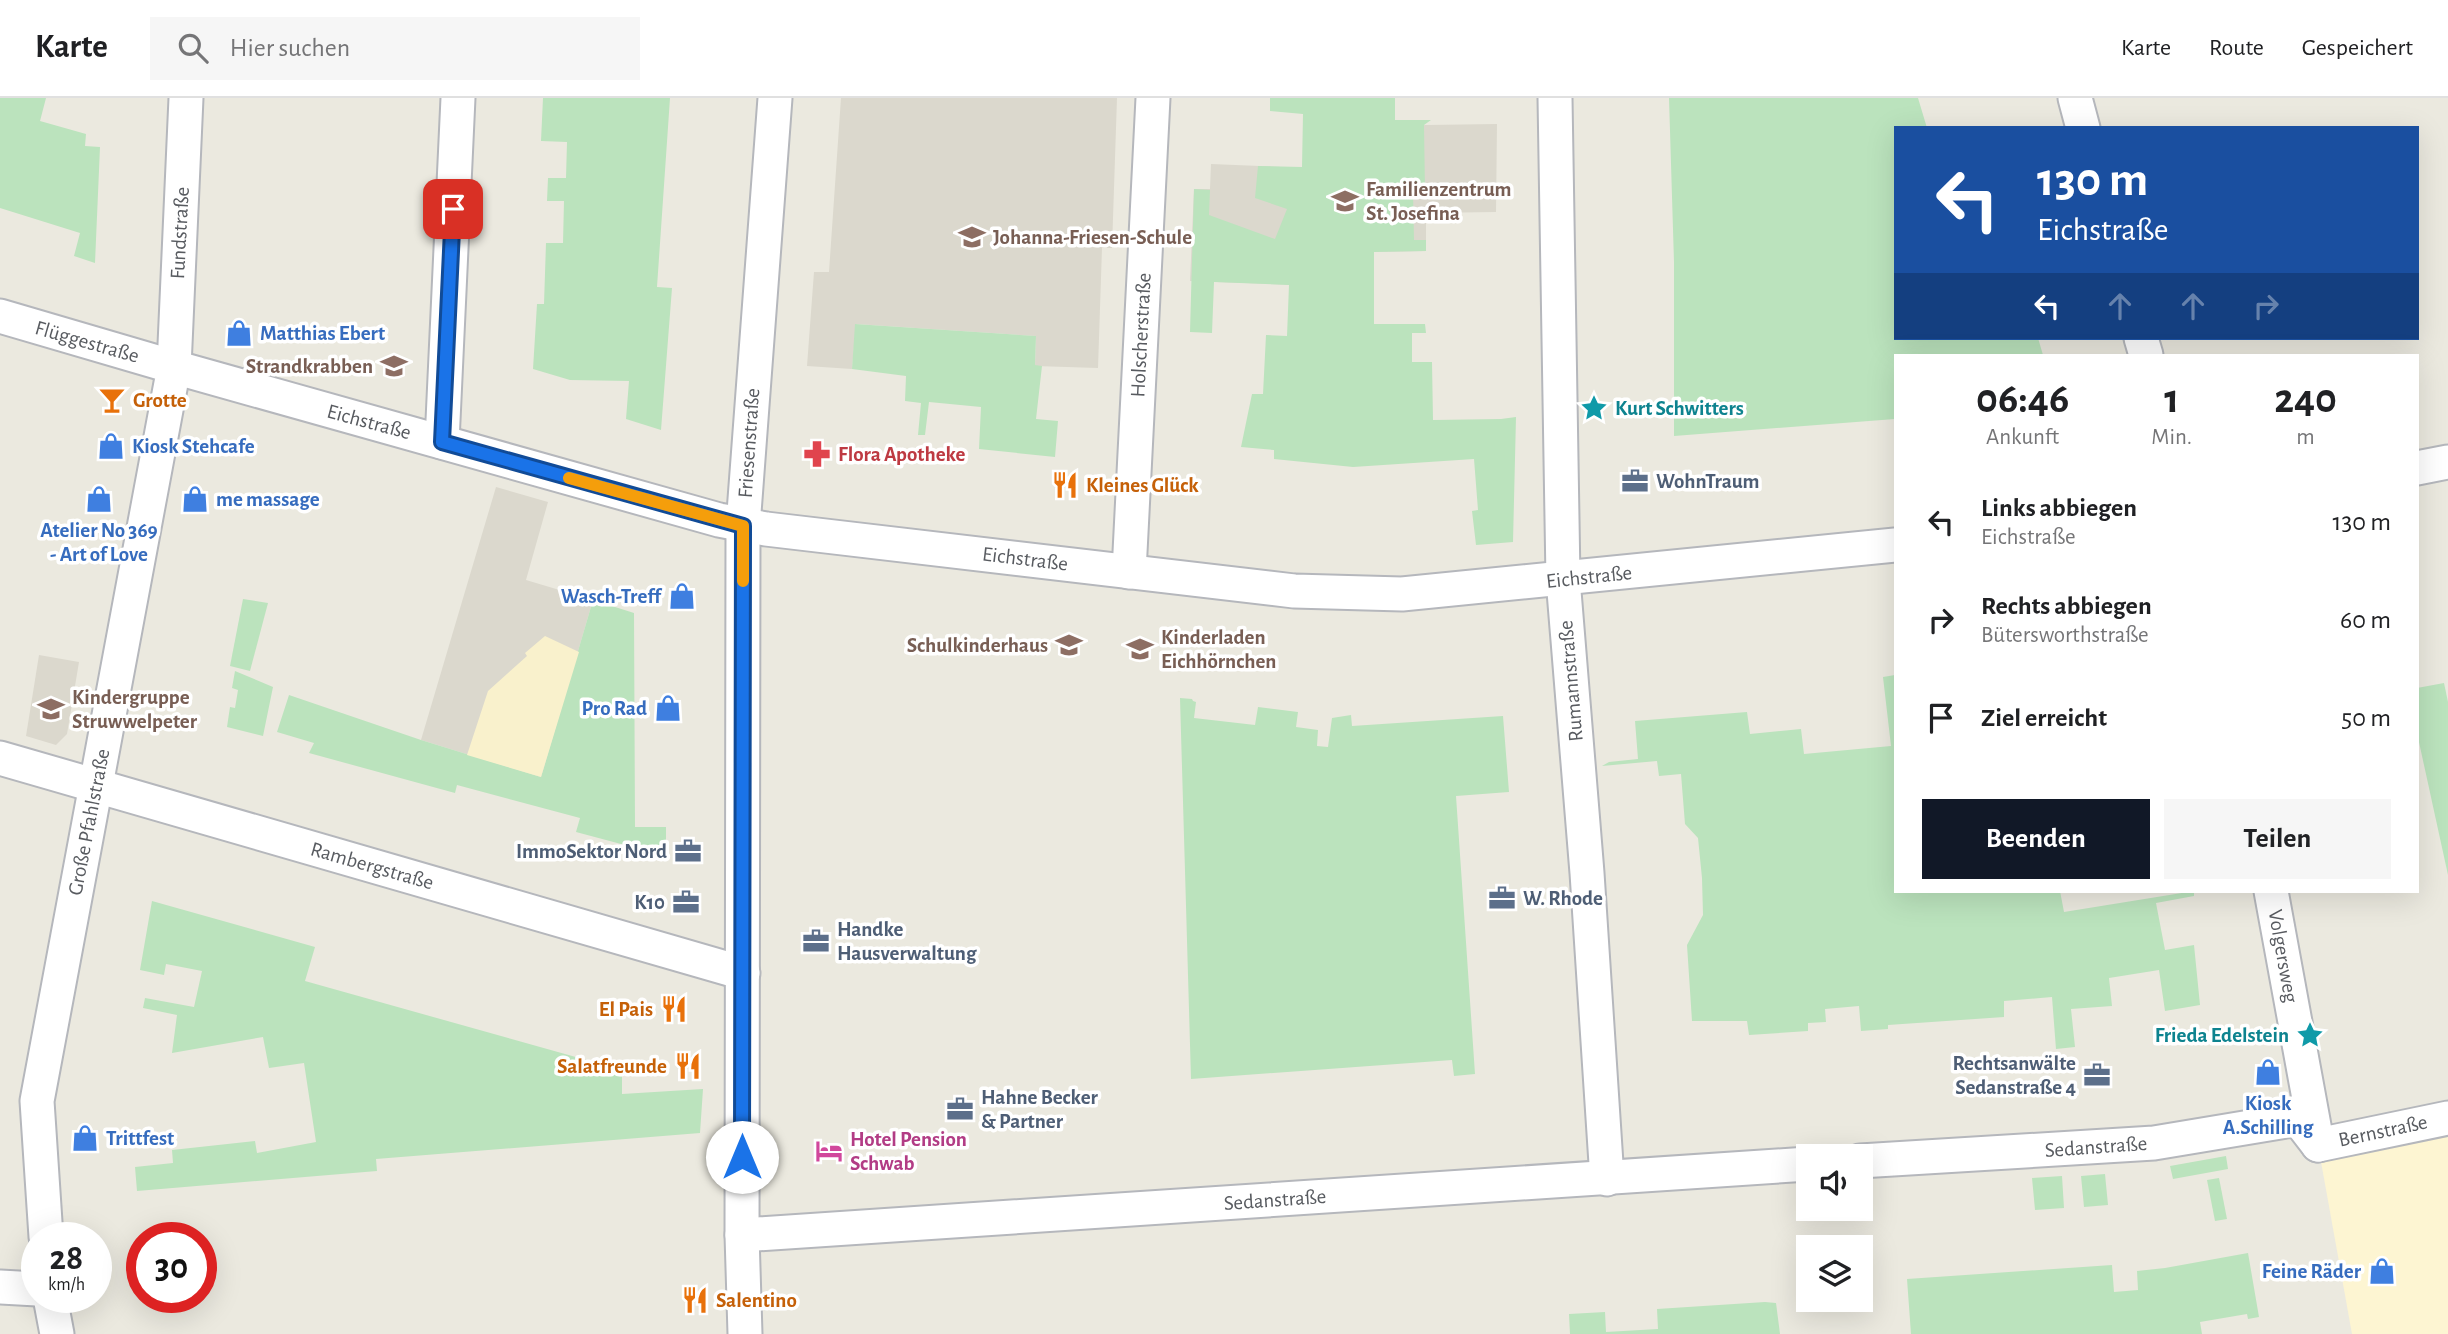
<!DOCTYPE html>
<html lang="de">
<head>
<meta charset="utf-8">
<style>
	body { margin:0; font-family:"Alegreya Sans",sans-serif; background:#f6f6f6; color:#202124; height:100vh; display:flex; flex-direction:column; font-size:26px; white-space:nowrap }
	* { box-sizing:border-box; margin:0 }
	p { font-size:23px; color:#757577 }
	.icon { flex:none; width:38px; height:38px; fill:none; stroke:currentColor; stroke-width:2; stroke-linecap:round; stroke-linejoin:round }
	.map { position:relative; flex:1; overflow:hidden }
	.side { position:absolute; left:1894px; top:256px; width:525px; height:539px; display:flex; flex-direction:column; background:#fff; border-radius:0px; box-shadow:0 7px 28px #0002 }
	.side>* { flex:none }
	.banner { position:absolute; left:1894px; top:28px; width:525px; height:214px; border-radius:0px; box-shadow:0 7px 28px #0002; background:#1a4fa0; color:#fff; overflow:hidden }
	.controls { position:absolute; left:1796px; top:1046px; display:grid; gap:14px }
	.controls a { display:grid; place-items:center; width:77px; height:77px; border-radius:0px; background:#fff; box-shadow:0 7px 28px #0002; font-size:35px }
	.speed { position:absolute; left:21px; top:1124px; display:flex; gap:14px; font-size:35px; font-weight:700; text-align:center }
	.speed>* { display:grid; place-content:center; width:91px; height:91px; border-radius:50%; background:#fff; box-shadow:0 7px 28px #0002; line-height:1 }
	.speed small { font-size:18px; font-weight:400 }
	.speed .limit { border:10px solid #d22; background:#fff; color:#111 }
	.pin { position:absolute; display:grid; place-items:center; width:60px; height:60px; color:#fff; margin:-30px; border-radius:14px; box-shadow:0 4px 10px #0006 }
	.me { position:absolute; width:77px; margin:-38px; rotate:0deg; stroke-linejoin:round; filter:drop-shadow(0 0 5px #0008) }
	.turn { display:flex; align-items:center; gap:24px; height:147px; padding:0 28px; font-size:32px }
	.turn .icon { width:91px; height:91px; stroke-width:2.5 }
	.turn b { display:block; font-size:49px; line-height:60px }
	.lanes { display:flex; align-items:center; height:66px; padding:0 28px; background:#0003; justify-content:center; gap:35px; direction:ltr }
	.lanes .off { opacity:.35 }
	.eta { display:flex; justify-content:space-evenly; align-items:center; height:119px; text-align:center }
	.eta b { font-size:42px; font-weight:700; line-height:49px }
	.button { display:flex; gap:14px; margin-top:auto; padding:14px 28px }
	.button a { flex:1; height:80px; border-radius:0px; background:#111827; color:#fff; font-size:28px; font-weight:700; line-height:80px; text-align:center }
	.button a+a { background:#f6f6f6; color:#202124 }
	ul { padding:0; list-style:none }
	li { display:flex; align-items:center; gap:21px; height:98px; padding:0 28px }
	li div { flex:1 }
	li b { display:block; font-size:26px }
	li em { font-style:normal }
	header { display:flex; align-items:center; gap:42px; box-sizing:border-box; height:98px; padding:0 35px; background:#fff; border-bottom:2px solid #e0e0e0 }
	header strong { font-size:33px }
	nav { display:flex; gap:38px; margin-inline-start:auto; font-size:24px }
	.search { width:490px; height:63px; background:#f6f6f6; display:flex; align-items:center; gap:18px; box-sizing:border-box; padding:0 24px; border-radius:0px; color:#757577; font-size:26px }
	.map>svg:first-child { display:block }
	.commercial { fill:#fdf5d2 }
	.education { fill:#dbd8cd }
	.green { fill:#bbe3bd }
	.sand { fill:#f9f1cc }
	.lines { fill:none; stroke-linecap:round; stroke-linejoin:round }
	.minor-casing { stroke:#b5b7bc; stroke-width:37 }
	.minor { stroke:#fff; stroke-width:33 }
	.route-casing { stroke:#114b97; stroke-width:18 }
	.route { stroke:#1a73e8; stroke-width:12 }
	.slow { stroke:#f59e0b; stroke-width:12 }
	.labels { text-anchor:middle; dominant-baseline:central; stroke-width:7; stroke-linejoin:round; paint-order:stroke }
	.education-label { font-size:21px; font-weight:bold; fill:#785e54; stroke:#fff; text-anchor:start }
	.street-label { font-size:21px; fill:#585b60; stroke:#fff }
	.shop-label { font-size:21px; font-weight:bold; fill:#366cbe; stroke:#fff; text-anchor:start }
	.food-label { font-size:21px; font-weight:bold; fill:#c56008; stroke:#fff; text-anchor:start }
	.culture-label { font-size:21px; font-weight:bold; fill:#0d838f; stroke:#fff; text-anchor:start }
	.health-label { font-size:21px; font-weight:bold; fill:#be3a42; stroke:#fff; text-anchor:start }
	.service-label { font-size:21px; font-weight:bold; fill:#4e5e75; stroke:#fff; text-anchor:start }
	.hotel-label { font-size:21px; font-weight:bold; fill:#b23c85; stroke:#fff; text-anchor:start }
</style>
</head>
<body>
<header>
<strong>Karte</strong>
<div class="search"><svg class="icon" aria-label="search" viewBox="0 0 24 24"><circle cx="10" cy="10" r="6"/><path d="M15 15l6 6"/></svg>Hier suchen</div>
<nav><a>Karte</a><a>Route</a><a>Gespeichert</a></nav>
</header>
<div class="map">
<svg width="2448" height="1236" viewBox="0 0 2448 1236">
	<rect width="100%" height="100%" fill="#ebe9df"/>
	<path class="commercial" d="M 2448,1020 L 2448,1236 L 2352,1236 L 2318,1047 Z"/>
	<g class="education">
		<path d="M 841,0 L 1117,0 L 1112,150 L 1102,150 L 1098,270 L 1035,268 L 1036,238 L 856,226 L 852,271 L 807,268 L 814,174 L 829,174 Z"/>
		<path d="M 1497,26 L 1496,114 L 1426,115 L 1426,153 L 1374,154 L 1374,190 L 1190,183 L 1194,91 L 1210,91 L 1211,66 L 1354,72 L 1356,28 Z"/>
		<path d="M 496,389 L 548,404 L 526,482 L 593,502 L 541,679 L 421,642 Z"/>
		<path d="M 39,557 L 79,564 L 67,636 L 56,647 L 26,638 Z"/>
	</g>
	<g class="green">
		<path d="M 0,0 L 46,0 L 40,23 L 86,36 L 85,48 L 100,49 L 95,165 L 74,158 L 80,135 L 0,110 Z"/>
		<path d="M 543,0 L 670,0 L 657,189 L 672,190 L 661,332 L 626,321 L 629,283 L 570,282 L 533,271 L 537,206 L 544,206 L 546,145 L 563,145 L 564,103 L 547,103 L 548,80 L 566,80 L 567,44 L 541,43 Z"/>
		<path d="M 1270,0 L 1395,0 L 1395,22 L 1431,22 L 1424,27 L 1425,93 L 1413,94 L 1414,142 L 1426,142 L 1426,153 L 1374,154 L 1374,226 L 1425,226 L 1426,235 L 1412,235 L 1412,264 L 1432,264 L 1433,322 L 1501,321 L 1516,319 L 1513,444 L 1476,447 L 1472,413 L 1478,412 L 1474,361 L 1353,369 L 1274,361 L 1274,352 L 1241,349 L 1252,296 L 1263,296 L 1266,237 L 1287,238 L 1289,187 L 1214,184 L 1212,235 L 1190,234 L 1194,91 L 1210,92 L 1209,117 L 1275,141 L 1287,111 L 1255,100 L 1258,68 L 1302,69 L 1303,16 L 1270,13 Z"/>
		<path d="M 1669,0 L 1918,0 L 1927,30 L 1895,30 L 1895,240 L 2038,240 L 2043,257 L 1895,257 L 1895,321 L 1674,338 L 1674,164 Z"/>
		<path d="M 855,226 L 1036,238 L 1035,267 L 1042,268 L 1036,321 L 1058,323 L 1055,359 L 979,351 L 981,309 L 929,304 L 925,337 L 918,337 L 921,305 L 905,303 L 906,278 L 852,271 Z"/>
		<path d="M 243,501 L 268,505 L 250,573 L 230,568 Z"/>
		<path d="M 593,502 L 634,515 L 635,729 L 666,729 L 666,758 L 576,734 L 580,720 L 457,687 L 455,695 L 309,655 L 314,645 L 277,634 L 289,597 L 421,642 L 541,679 Z"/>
		<path d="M 235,573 L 273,589 L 263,638 L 227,629 L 230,609 L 235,610 L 238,592 L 232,590 Z"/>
		<path d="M 1895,577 L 1895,793 L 2060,793 L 2064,814 L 2194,793 L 2194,798 L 2156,805 L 2165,852 L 2194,847 L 2200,907 L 2165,913 L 2159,872 L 2109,880 L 2112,908 L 2071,911 L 2075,949 L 2056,951 L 2052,899 L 2004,903 L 2004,919 L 1888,927 L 1888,931 L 1861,933 L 1859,908 L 1825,911 L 1826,924 L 1808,925 L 1808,933 L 1749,937 L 1747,923 L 1692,923 L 1687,847 L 1703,817 L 1702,780 L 1698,740 L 1685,726 L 1681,676 L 1659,678 L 1657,663 L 1602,668 L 1609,664 L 1638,661 L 1635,623 L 1747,614 L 1750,636 L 1801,631 L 1804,656 L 1891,648 L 1883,579 Z"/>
		<path d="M 2444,585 L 2448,604 L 2448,777 L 2417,635 L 2417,590 Z"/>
		<path d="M 1180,600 L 1192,601 L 1193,603 L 1196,604 L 1194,620 L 1255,627 L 1258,609 L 1298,614 L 1296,629 L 1318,632 L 1317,648 L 1328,649 L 1332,620 L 1351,617 L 1352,628 L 1503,618 L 1509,694 L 1456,698 L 1475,976 L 1454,978 L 1452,962 L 1191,981 Z"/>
		<path d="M 152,803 L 315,849 L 305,883 L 622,972 L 622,996 L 703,991 L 700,1035 L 376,1061 L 377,1073 L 137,1093 L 135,1069 L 173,1065 L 172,1052 L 255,1043 L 257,1055 L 316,1044 L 304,965 L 269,970 L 263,939 L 172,955 L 177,917 L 143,910 L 145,900 L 194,909 L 202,873 L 166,866 L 164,877 L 140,872 Z"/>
		<path d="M 2226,1058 L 2228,1071 L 2173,1081 L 2170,1068 Z"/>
		<path d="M 2105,1076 L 2108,1107 L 2084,1109 L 2081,1078 Z"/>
		<path d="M 2062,1078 L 2064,1110 L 2035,1112 L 2032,1080 Z"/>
		<path d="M 2219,1080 L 2227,1121 L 2215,1123 L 2207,1082 Z"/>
		<path d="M 2248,1155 L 2259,1219 L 2248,1221 L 2247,1216 L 2200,1224 L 2202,1236 L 1911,1236 L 1907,1181 L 2112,1167 L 2114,1194 L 2138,1192 L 2137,1173 L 2165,1170 Z"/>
		<path d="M 1765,1204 L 1776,1205 L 1780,1236 L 1570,1236 L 1569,1216 L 1605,1214 L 1606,1234 L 1658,1231 L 1657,1211 Z"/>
	</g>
	<path class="sand" d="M 545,538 L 579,554 L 541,679 L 467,657 L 488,593 L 527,558 L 525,555 Z"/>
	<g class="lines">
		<defs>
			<g id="minor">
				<path d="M 1555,0 L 1563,481 L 1587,775 L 1607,1081"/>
				<path d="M 2075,0 L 2083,30"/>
				<path d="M 0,218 L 174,269 L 719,422 L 766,431 L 1294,493 L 1402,496 L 1895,447"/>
				<path d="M 2141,240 L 2146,257"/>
				<path d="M 442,344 L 458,0"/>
				<path d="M 2417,370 L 2448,364"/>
				<path d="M 1129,474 L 1153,0"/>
				<path d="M 0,660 L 743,875"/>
				<path d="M 2271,793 L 2317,1044"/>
				<path d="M 2318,1047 L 2448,1020"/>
				<path d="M 1860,1063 L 2154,1045 L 2298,1021 L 2318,1047"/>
				<path d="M 742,1137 L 1808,1066"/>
				<path d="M 46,1139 L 37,1003 L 174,269 L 186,0"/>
				<path d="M 0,1189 L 37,1191"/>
				<path d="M 50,1199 L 57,1236"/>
				<path d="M 745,1236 L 742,1137 L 743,428 L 775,0"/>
			</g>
		</defs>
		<use href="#minor" class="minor-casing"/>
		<use href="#minor" class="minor"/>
	</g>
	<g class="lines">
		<defs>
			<path id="route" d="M 453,111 L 442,344 L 743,428 L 742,1059"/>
		</defs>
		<use href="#route" class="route-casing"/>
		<use href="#route" class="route"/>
		<path class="slow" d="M 569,380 L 743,428 L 743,483"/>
	</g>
	<defs>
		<symbol id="school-bare" viewBox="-9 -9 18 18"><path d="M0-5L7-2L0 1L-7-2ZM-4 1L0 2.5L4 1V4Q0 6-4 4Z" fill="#8d6e63" stroke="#fff" stroke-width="2.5" paint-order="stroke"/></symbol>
		<symbol id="shop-bare" viewBox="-9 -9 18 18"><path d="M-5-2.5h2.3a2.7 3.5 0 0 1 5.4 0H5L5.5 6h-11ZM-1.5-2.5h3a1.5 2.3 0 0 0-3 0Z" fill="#3f7fe0" stroke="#fff" stroke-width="2.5" paint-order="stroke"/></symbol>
		<symbol id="bar-bare" viewBox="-9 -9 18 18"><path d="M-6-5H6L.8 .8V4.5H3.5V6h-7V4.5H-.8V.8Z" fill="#e8710a" stroke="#fff" stroke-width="2.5" paint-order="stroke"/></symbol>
		<symbol id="sight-bare" viewBox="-9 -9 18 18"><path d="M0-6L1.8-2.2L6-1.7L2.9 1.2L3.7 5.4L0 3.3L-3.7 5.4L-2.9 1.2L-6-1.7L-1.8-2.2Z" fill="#0f9aa8" stroke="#fff" stroke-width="2.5" paint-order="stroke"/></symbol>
		<symbol id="pharmacy-bare" viewBox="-9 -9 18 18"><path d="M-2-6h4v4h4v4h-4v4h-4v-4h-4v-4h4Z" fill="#e0444e" stroke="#fff" stroke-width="2.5" paint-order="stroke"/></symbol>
		<symbol id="office-bare" viewBox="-9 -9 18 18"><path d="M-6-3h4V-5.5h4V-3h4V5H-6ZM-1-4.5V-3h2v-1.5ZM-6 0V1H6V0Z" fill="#5c6f8a" stroke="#fff" stroke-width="2.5" paint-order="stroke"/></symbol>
		<symbol id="restaurant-bare" viewBox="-9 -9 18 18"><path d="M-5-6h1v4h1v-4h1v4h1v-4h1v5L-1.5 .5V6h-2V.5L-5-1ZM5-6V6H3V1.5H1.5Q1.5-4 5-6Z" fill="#e8710a" stroke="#fff" stroke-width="2.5" paint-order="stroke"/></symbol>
		<symbol id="hotel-bare" viewBox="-9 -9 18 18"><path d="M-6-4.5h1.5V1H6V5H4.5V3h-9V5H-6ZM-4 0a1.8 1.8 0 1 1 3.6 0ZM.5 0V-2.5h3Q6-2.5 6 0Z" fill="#d1479c" stroke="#fff" stroke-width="2.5" paint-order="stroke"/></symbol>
	</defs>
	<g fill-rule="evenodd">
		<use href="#school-bare" x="1326" y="84" width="38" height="38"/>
		<use href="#school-bare" x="953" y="120" width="38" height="38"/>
		<use href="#shop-bare" x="220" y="216" width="38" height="38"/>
		<use href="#school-bare" x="375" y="249" width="38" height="38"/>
		<use href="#bar-bare" x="93" y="283" width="38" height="38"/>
		<use href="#sight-bare" x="1575" y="291" width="38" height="38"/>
		<use href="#shop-bare" x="92" y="329" width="38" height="38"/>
		<use href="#pharmacy-bare" x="798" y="337" width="38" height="38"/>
		<use href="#office-bare" x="1616" y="364" width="38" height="38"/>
		<use href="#restaurant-bare" x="1046" y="368" width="38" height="38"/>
		<use href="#shop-bare" x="80" y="382" width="38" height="38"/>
		<use href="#shop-bare" x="176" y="382" width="38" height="38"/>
		<use href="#shop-bare" x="663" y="479" width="38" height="38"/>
		<use href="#school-bare" x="1050" y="528" width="38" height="38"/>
		<use href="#school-bare" x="1121" y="532" width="38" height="38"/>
		<use href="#shop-bare" x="649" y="591" width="38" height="38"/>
		<use href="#school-bare" x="32" y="592" width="38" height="38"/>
		<use href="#office-bare" x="669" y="734" width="38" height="38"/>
		<use href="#office-bare" x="1483" y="781" width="38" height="38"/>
		<use href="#office-bare" x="667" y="785" width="38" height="38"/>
		<use href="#office-bare" x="797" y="824" width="38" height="38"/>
		<use href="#restaurant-bare" x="655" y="892" width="38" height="38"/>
		<use href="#sight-bare" x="2291" y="918" width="38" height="38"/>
		<use href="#restaurant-bare" x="669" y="949" width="38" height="38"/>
		<use href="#shop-bare" x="2249" y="955" width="38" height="38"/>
		<use href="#office-bare" x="2078" y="958" width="38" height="38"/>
		<use href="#office-bare" x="941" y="992" width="38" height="38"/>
		<use href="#shop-bare" x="66" y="1021" width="38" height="38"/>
		<use href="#hotel-bare" x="810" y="1034" width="38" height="38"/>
		<use href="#shop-bare" x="2363" y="1154" width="38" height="38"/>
		<use href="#restaurant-bare" x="676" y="1183" width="38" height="38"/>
	</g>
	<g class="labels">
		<g class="education-label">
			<text x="1366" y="91">Familienzentrum<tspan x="1366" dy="24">St. Josefina</tspan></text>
			<text x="993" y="139">Johanna-Friesen-Schule</text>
			<text x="373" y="268" text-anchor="end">Strandkrabben</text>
			<text x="1161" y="539">Kinderladen<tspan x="1161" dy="24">Eichhörnchen</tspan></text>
			<text x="1048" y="547" text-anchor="end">Schulkinderhaus</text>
			<text x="72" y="599">Kindergruppe<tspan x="72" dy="24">Struwwelpeter</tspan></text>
		</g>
		<g class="street-label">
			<text transform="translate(180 135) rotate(-87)">Fundstraße</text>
			<text transform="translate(1141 237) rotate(-87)">Holscherstraße</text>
			<text transform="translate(87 244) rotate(16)">Flüggestraße</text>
			<text transform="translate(369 324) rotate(15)">Eichstraße</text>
			<text transform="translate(749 345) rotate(-86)">Friesenstraße</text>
			<text transform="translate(1025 461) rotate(7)">Eichstraße</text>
			<text transform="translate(1589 479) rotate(-6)">Eichstraße</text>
			<text transform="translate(1571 583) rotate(-95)">Rumannstraße</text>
			<text transform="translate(89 724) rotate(-79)">Große Pfahlstraße</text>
			<text transform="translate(372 768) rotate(16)">Rambergstraße</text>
			<text transform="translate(2283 858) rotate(80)">Volgersweg</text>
			<text transform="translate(2383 1033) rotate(-12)">Bernstraße</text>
			<text transform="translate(2096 1049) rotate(-4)">Sedanstraße</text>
			<text transform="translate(1275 1102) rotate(-4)">Sedanstraße</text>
		</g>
		<g class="shop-label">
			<text x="260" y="235">Matthias Ebert</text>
			<text x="132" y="348">Kiosk Stehcafe</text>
			<text x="216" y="401">me massage</text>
			<text x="99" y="432" text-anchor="middle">Atelier No 369<tspan x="99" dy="24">- Art of Love</tspan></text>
			<text x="661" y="498" text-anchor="end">Wasch-Treff</text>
			<text x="647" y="610" text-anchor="end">Pro Rad</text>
			<text x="2268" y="1005" text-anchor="middle">Kiosk<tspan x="2268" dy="24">A.Schilling</tspan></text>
			<text x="106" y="1040">Trittfest</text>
			<text x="2361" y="1173" text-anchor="end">Feine Räder</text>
		</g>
		<g class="food-label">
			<text x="133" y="302">Grotte</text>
			<text x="1086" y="387">Kleines Glück</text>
			<text x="653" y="911" text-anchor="end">El Pais</text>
			<text x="667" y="968" text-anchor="end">Salatfreunde</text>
			<text x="716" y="1202">Salentino</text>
		</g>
		<g class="culture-label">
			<text x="1615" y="310">Kurt Schwitters</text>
			<text x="2289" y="937" text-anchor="end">Frieda Edelstein</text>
		</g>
		<g class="health-label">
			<text x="838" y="356">Flora Apotheke</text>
		</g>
		<g class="service-label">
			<text x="1656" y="383">WohnTraum</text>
			<text x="667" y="753" text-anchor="end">ImmoSektor Nord</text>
			<text x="1523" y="800">W. Rhode</text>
			<text x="665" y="804" text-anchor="end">K10</text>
			<text x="837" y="831">Handke<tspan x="837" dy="24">Hausverwaltung</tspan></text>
			<text x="2076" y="965" text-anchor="end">Rechtsanwälte<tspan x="2076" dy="24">Sedanstraße 4</tspan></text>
			<text x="981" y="999">Hahne Becker<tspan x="981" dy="24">&amp; Partner</tspan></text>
		</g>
		<g class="hotel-label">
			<text x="850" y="1041">Hotel Pension<tspan x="850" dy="24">Schwab</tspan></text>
		</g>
	</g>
</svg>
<div class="controls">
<a><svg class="icon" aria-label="sound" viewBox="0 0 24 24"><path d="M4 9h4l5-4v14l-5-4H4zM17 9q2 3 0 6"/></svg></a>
<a><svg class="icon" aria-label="layers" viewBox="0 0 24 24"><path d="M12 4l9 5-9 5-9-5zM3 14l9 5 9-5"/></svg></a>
</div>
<div class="speed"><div>28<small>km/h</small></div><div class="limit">30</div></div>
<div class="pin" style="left:453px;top:111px;background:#d93025"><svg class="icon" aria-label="arrive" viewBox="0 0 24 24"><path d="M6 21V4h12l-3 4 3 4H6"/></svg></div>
<svg class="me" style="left:742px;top:1059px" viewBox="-20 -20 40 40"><circle r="19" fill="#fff"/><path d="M0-13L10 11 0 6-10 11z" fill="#1a73e8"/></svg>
<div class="banner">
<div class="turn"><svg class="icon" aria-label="left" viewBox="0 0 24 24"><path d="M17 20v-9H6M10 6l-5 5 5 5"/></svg><div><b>130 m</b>Eichstraße</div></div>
<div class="lanes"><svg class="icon" aria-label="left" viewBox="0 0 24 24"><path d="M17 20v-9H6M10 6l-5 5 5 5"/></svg><svg class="icon off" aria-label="ahead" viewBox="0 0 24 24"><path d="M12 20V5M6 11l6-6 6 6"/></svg><svg class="icon off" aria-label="ahead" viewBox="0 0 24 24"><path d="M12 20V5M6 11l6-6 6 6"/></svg><svg class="icon off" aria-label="right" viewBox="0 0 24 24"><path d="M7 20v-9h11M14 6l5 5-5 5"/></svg></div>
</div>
<section class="side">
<div class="eta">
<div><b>06:46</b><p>Ankunft</p></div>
<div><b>1</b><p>Min.</p></div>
<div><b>240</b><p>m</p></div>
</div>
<ul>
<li><svg class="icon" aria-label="left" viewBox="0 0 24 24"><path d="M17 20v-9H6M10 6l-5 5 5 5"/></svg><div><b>Links abbiegen</b><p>Eichstraße</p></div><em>130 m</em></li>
<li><svg class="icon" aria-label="right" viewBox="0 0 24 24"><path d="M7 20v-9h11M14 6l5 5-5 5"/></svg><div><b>Rechts abbiegen</b><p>Bütersworthstraße</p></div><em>60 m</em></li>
<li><svg class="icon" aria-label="arrive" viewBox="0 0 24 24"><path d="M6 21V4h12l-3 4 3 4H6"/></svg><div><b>Ziel erreicht</b></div><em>50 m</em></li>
</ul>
<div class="button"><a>Beenden</a><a>Teilen</a></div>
</section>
</div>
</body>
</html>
